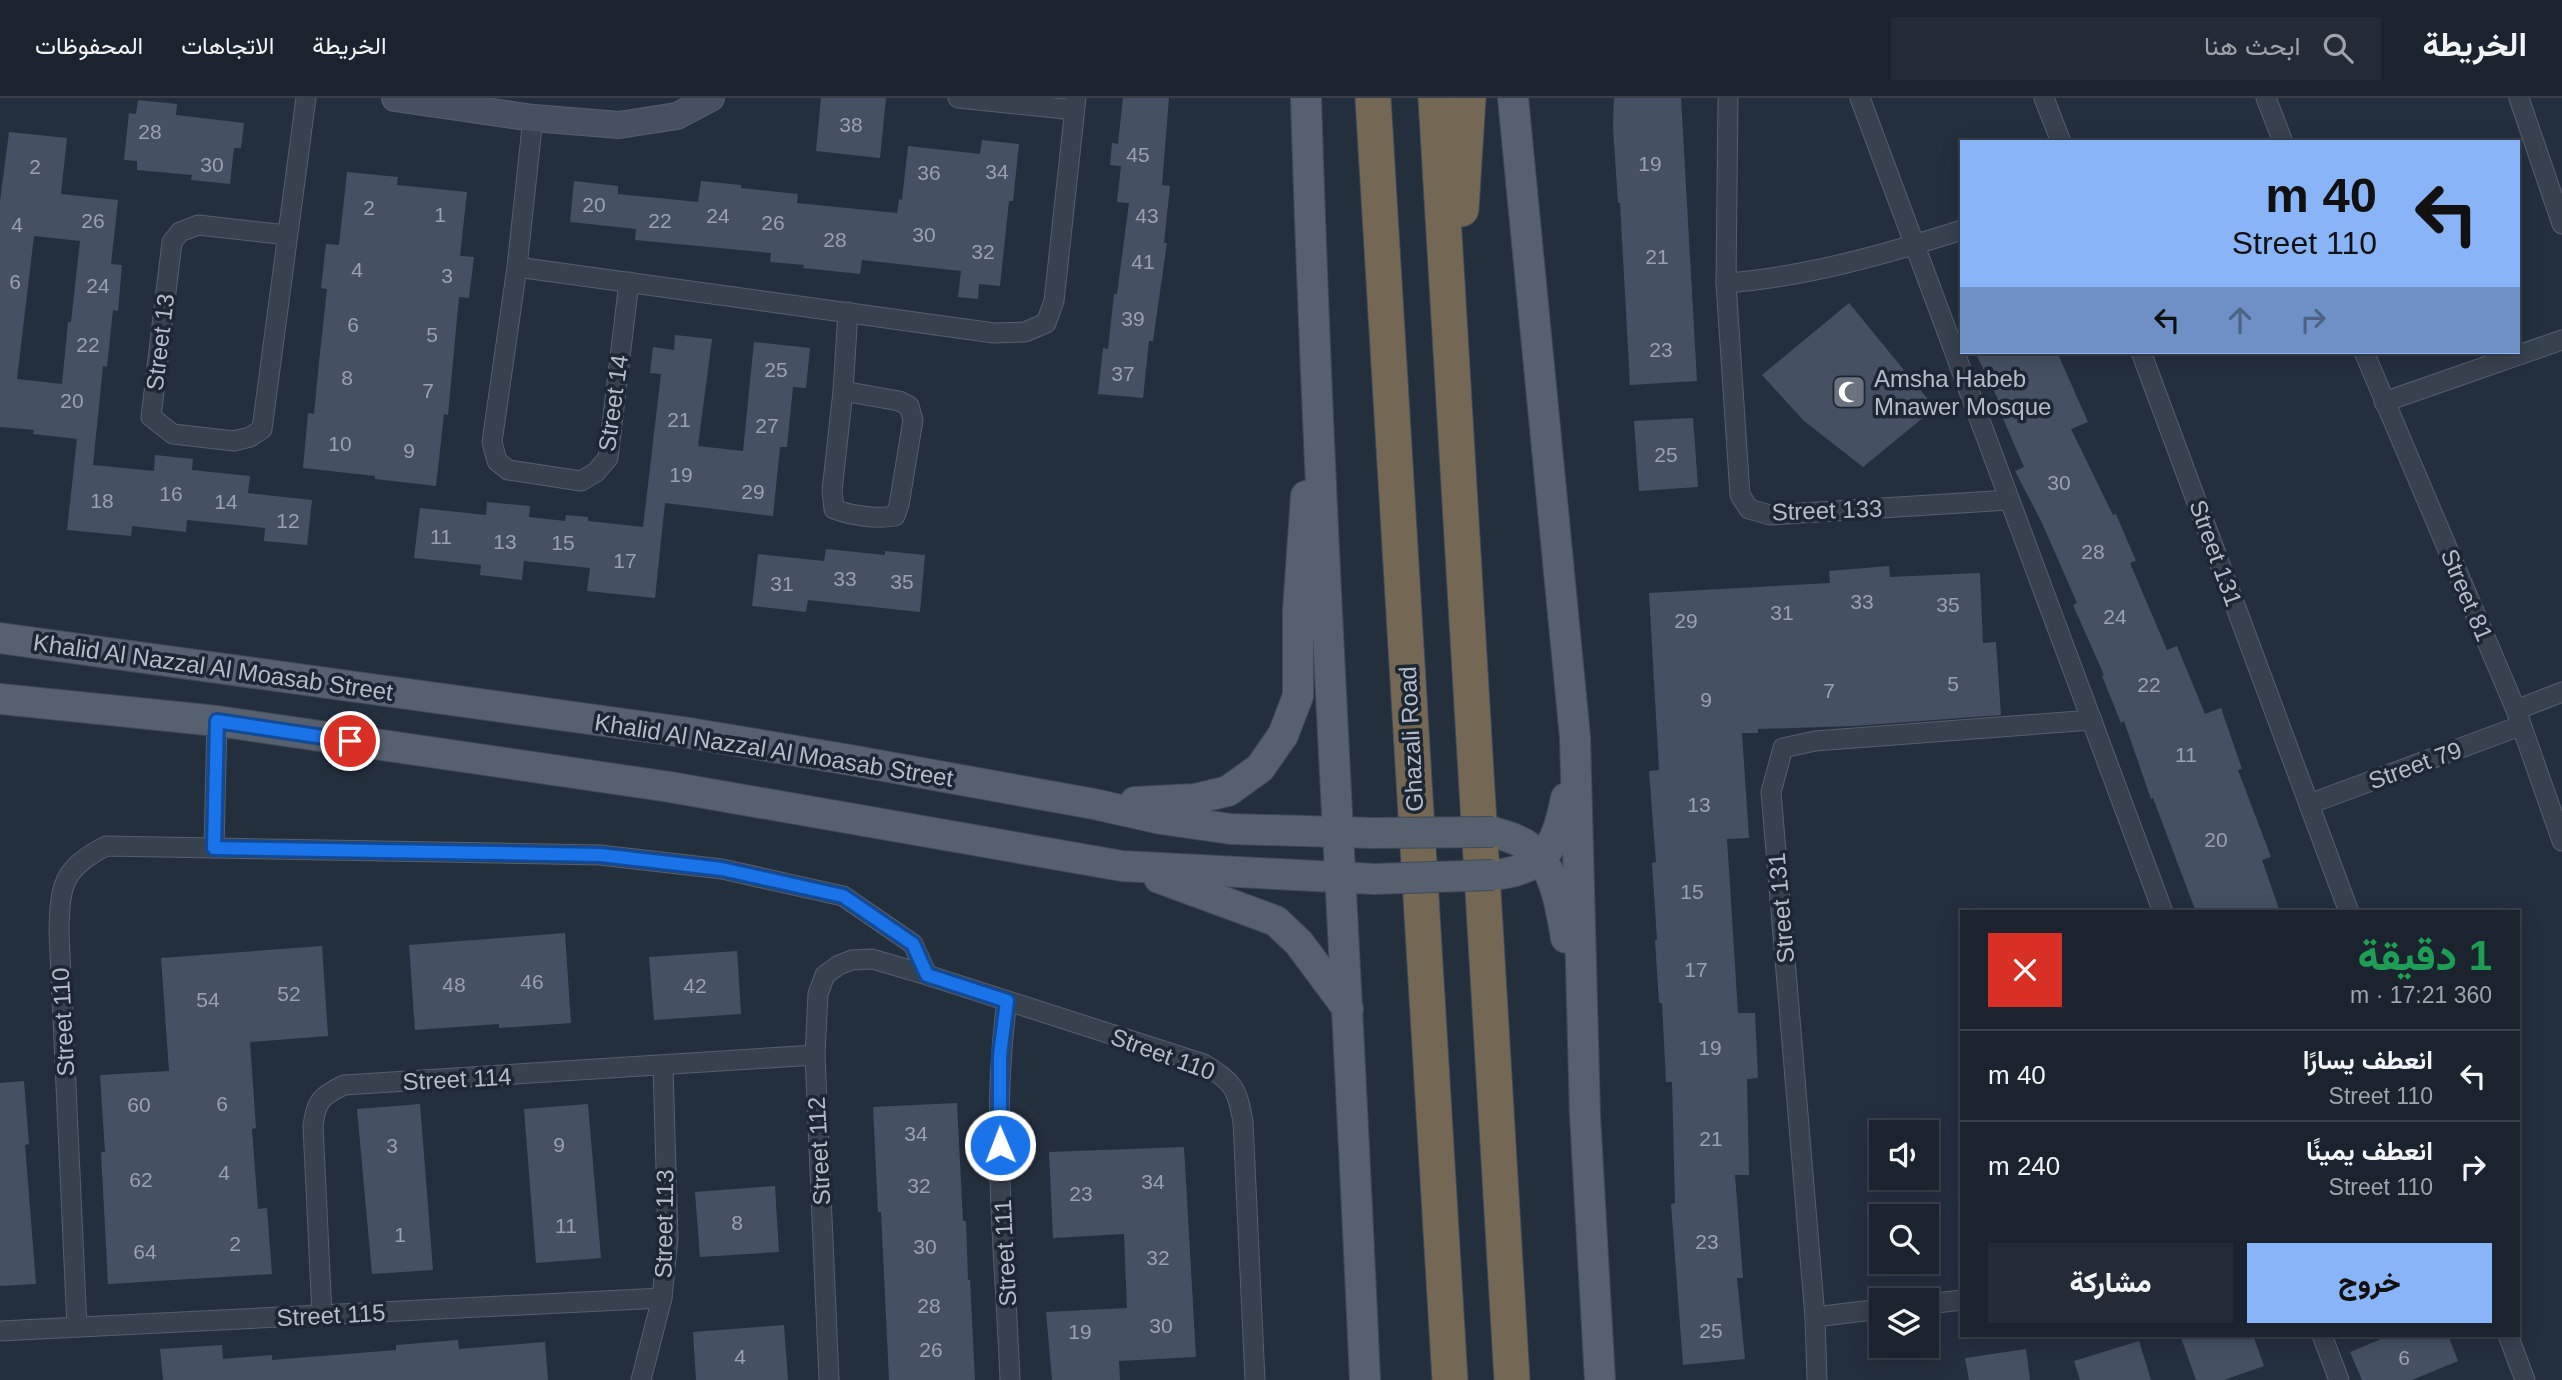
<!DOCTYPE html>
<html lang="ar">
<head>
<meta charset="utf-8">
<style>
	body { margin:0; font-family:Helvetica,Vazirmatn,sans-serif; background:#242b36; color:#f1f3f6; direction:rtl; height:100vh; display:flex; flex-direction:column; font-size:26px; white-space:nowrap }
	* { box-sizing:border-box; margin:0 }
	p { font-size:23px; color:#a0a4aa }
	.icon { flex:none; width:38px; height:38px; fill:none; stroke:currentColor; stroke-width:2; stroke-linecap:round; stroke-linejoin:round }
	.map { position:relative; flex:1; overflow:hidden; direction:ltr }
	.drawer { position:absolute; left:1960px; top:812px; width:560px; height:427px; display:flex; flex-direction:column; background:#1b232e; border-radius:0px; box-shadow:0 4px 18px #0003,0 0 0 2px #39404a; direction:rtl }
	.drawer>* { flex:none }
	.top-card { position:absolute; left:1960px; top:42px; width:560px; height:214px; border-radius:0px; box-shadow:0 4px 18px #0003,0 0 0 2px #39404a; direction:rtl; background:#8ab4f8; color:#111; overflow:hidden }
	.fabs { position:absolute; left:1869px; top:1022px; display:grid; gap:14px }
	.fabs a { display:grid; place-items:center; width:70px; height:70px; border-radius:0px; background:#1b232e; box-shadow:0 4px 18px #0003,0 0 0 2px #39404a; font-size:35px }
	.pin { position:absolute; display:grid; place-items:center; width:60px; height:60px; color:#fff; margin:-30px; border:4px solid #fff; border-radius:50%; box-shadow:0 2px 7px #0007 }
	.me { position:absolute; width:77px; margin:-38px; rotate:359deg; stroke-linejoin:round; filter:drop-shadow(0 0 5px #0008) }
	.turn { display:flex; align-items:center; gap:24px; height:147px; padding:0 28px; font-size:32px }
	.turn .icon { width:91px; height:91px; stroke-width:2.5 }
	.turn b { display:block; font-size:49px; line-height:60px }
	.lanes { display:flex; align-items:center; height:66px; padding:0 28px; background:#0003; justify-content:center; gap:35px; direction:ltr }
	.lanes .off { opacity:.35 }
	.round { display:grid; place-items:center; flex:none; width:74px; height:74px; border-radius:0px; background:#242b36 }
	.head { display:flex; align-items:center; justify-content:space-between; height:119px; padding:0 28px }
	h1 { font-size:42px; font-weight:800; line-height:52px; color:#1e9e55 }
	.action { display:flex; gap:14px; margin-top:auto; padding:14px 28px }
	.action a { flex:1; height:80px; border-radius:0px; background:#8ab4f8; color:#111; font-size:28px; font-weight:800; line-height:80px; text-align:center }
	.action a+a { background:#242b36; color:#f1f3f6 }
	ul { padding:0; list-style:none }
	li { display:flex; align-items:center; gap:21px; height:91px; padding:0 28px; border-top:2px solid #39404a }
	li div { flex:1 }
	li b { display:block; font-size:26px }
	li em { font-style:normal }
	header { display:flex; align-items:center; gap:42px; box-sizing:border-box; height:98px; padding:0 35px; background:#1b232e; border-bottom:2px solid #39404a }
	header strong { font-size:33px }
	nav { display:flex; gap:38px; margin-inline-start:auto; font-size:24px }
	.search { width:490px; height:63px; background:#242b36; display:flex; align-items:center; gap:18px; box-sizing:border-box; padding:0 24px; border-radius:0px; color:#a0a4aa; font-size:26px }
	.map>svg:first-child { display:block }
	.building { fill:#455162; fill-rule:evenodd }
	.lines { fill:none; stroke-linecap:round; stroke-linejoin:round }
	.street-casing { stroke:#565f6c; stroke-width:21 }
	.secondary-casing { stroke:#565f6c; stroke-width:28 }
	.primary-casing { stroke:#414a57; stroke-width:32 }
	.highway-casing { stroke:#434c59; stroke-width:37 }
	.street { stroke:#38414e; stroke-width:19 }
	.secondary { stroke:#465061; stroke-width:26 }
	.primary { stroke:#56606e; stroke-width:30 }
	.highway { stroke:#746855; stroke-width:35 }
	.primary-bridge-casing { stroke:#414a57; stroke-width:32; stroke-linecap:butt }
	.primary-bridge { stroke:#56606e; stroke-width:30 }
	.route-casing { stroke:#114b97; stroke-width:18 }
	.route { stroke:#1a73e8; stroke-width:12 }
	.labels { text-anchor:middle; dominant-baseline:central; stroke-width:7; stroke-linejoin:round; paint-order:stroke }
	.number-label { font-size:21px; fill:#98a1af }
	.street-label { font-size:24px; fill:#b4bcc9; stroke:#1d2633 }
	.poi-label { font-size:24px; fill:#b4bcc9; stroke:#1d2633; text-anchor:start }
</style>
</head>
<body>
<header>
<strong>الخريطة</strong>
<div class="search"><svg class="icon" aria-label="search" viewBox="0 0 24 24"><circle cx="10" cy="10" r="6"/><path d="M15 15l6 6"/></svg>ابحث هنا</div>
<nav><a>الخريطة</a><a>الاتجاهات</a><a>المحفوظات</a></nav>
</header>
<div class="map">
<svg width="2562" height="1282" viewBox="0 0 2562 1282">
	<rect width="100%" height="100%" fill="#242f3e"/>
	<g class="building">
		<path d="M 821,0 L 886,0 L 880,60 L 816,53 Z"/>
		<path d="M 1123,0 L 1169,0 L 1162,87 L 1170,88 L 1164,145 L 1167,145 L 1153,243 L 1149,243 L 1143,300 L 1098,296 L 1103,250 L 1108,251 L 1114,196 L 1117,196 L 1129,105 L 1117,104 L 1121,68 L 1110,67 L 1112,45 L 1118,46 Z"/>
		<path d="M 1614,0 L 1681,0 L 1697,283 L 1630,287 L 1620,105 L 1618,105 L 1613,30 Z"/>
		<path d="M 138,2 L 177,6 L 176,17 L 244,25 L 241,50 L 234,50 L 230,86 L 191,82 L 192,77 L 137,72 L 137,63 L 124,62 L 129,15 L 136,16 Z"/>
		<path d="M 9,34 L 67,40 L 61,96 L 118,102 L 111,166 L 122,167 L 118,213 L 113,212 L 107,269 L 103,268 L 93,367 L 154,373 L 155,357 L 193,361 L 192,372 L 250,378 L 248,395 L 312,402 L 307,447 L 264,443 L 265,430 L 187,422 L 186,434 L 132,428 L 131,438 L 67,432 L 77,341 L 33,336 L 34,332 L 0,329 L 0,103 ZM 34,138 L 80,143 L 71,224 L 68,224 L 62,286 L 17,281 Z"/>
		<path d="M 982,42 L 1019,46 L 1013,103 L 1009,103 L 1000,188 L 979,186 L 978,201 L 958,199 L 961,173 L 862,162 L 860,176 L 803,170 L 804,167 L 770,164 L 771,155 L 635,142 L 636,131 L 570,124 L 574,83 L 618,88 L 618,96 L 698,104 L 701,83 L 741,87 L 741,90 L 798,96 L 797,105 L 897,115 L 899,101 L 902,102 L 908,48 L 980,56 Z"/>
		<path d="M 347,74 L 398,79 L 397,87 L 467,94 L 460,158 L 474,159 L 469,200 L 459,199 L 448,317 L 444,316 L 436,388 L 375,381 L 375,378 L 303,370 L 308,315 L 314,316 L 319,264 L 327,191 L 321,190 L 326,146 L 339,147 Z"/>
		<path d="M 1849,205 L 1935,310 L 1863,369 L 1804,323 L 1762,277 Z"/>
		<path d="M 675,237 L 712,241 L 698,348 L 743,353 L 754,244 L 810,250 L 806,290 L 793,289 L 787,349 L 780,349 L 773,418 L 665,405 L 655,500 L 587,493 L 590,470 L 524,463 L 522,482 L 480,477 L 481,467 L 414,460 L 420,410 L 486,417 L 487,404 L 530,408 L 529,419 L 565,423 L 566,417 L 588,419 L 588,423 L 643,429 L 661,276 L 650,275 L 653,249 L 674,252 Z"/>
		<path d="M 1975,254 L 2057,254 L 2088,324 L 2071,331 L 2113,417 L 2116,416 L 2136,463 L 2130,465 L 2167,552 L 2177,548 L 2205,616 L 2221,610 L 2242,671 L 2238,672 L 2271,759 L 2262,762 L 2280,814 L 2196,814 L 2153,700 L 2151,701 L 2124,623 L 2121,625 L 2102,578 L 2104,577 L 2073,507 L 2077,505 L 2042,425 L 2015,373 L 2024,369 L 1995,302 L 1998,301 Z"/>
		<path d="M 1693,320 L 1698,389 L 1639,393 L 1634,323 Z"/>
		<path d="M 826,451 L 885,457 L 885,453 L 925,457 L 920,514 L 808,502 L 806,514 L 752,508 L 758,456 L 824,463 Z"/>
		<path d="M 1889,468 L 1890,479 L 1980,475 L 1983,545 L 1996,544 L 2001,617 L 1854,628 L 1758,631 L 1758,635 L 1742,635 L 1749,740 L 1727,741 L 1738,915 L 1755,915 L 1758,980 L 1747,981 L 1749,1077 L 1735,1077 L 1743,1180 L 1737,1180 L 1745,1261 L 1683,1267 L 1671,1106 L 1675,1105 L 1672,984 L 1666,984 L 1662,905 L 1659,905 L 1655,842 L 1657,842 L 1652,765 L 1656,764 L 1649,673 L 1659,672 L 1649,495 L 1830,485 L 1829,473 Z"/>
		<path d="M 565,835 L 571,925 L 499,930 L 499,926 L 415,932 L 409,847 Z"/>
		<path d="M 322,848 L 328,938 L 250,944 L 256,1030 L 252,1031 L 258,1111 L 267,1110 L 272,1176 L 108,1186 L 101,1054 L 105,1054 L 100,977 L 169,973 L 161,860 Z"/>
		<path d="M 737,853 L 741,916 L 654,922 L 649,859 Z"/>
		<path d="M 24,983 L 29,1046 L 25,1047 L 36,1186 L 0,1188 L 0,985 Z"/>
		<path d="M 957,1005 L 963,1123 L 966,1123 L 968,1182 L 970,1182 L 975,1282 L 889,1282 L 881,1114 L 878,1114 L 873,1009 Z"/>
		<path d="M 420,1006 L 433,1172 L 372,1176 L 357,1011 Z"/>
		<path d="M 588,1006 L 601,1160 L 536,1165 L 524,1011 Z"/>
		<path d="M 1184,1049 L 1196,1259 L 1119,1263 L 1120,1282 L 1052,1282 L 1046,1214 L 1127,1210 L 1124,1136 L 1053,1140 L 1049,1054 Z"/>
		<path d="M 775,1088 L 779,1154 L 700,1159 L 695,1094 Z"/>
		<path d="M 784,1227 L 788,1282 L 696,1282 L 693,1234 Z"/>
		<path d="M 2180,1237 L 2253,1237 L 2264,1268 L 2224,1282 L 2196,1282 Z"/>
		<path d="M 2391,1237 L 2448,1237 L 2458,1263 L 2412,1282 L 2362,1282 L 2350,1254 Z"/>
		<path d="M 458,1242 L 459,1251 L 545,1244 L 548,1282 L 163,1282 L 160,1251 L 222,1247 L 223,1261 L 272,1257 L 272,1262 L 396,1252 L 396,1247 Z"/>
		<path d="M 2139,1243 L 2151,1282 L 2080,1282 L 2074,1263 Z"/>
		<path d="M 2026,1251 L 2030,1282 L 1969,1282 L 1965,1260 Z"/>
	</g>
	<g class="lines">
		<defs>
			<g id="street">
				<path d="M 958,0 L 1074,12"/>
				<path d="M 1728,0 L 1726,185 L 1740,397 L 1749,411 L 1770,417 L 2009,402"/>
				<path d="M 1860,0 L 2163,814"/>
				<path d="M 2044,0 L 2061,44"/>
				<path d="M 2266,0 L 2283,44"/>
				<path d="M 2519,0 L 2562,126"/>
				<path d="M 533,20 L 517,169 L 492,344 L 497,363 L 508,372 L 581,383 L 596,374 L 608,360 L 629,184"/>
				<path d="M 287,137 L 198,127 L 180,134 L 172,144 L 151,319 L 173,336 L 234,343 L 250,339 L 262,331 L 306,0"/>
				<path d="M 517,169 L 994,235 L 1025,234 L 1046,225 L 1054,203 L 1076,0"/>
				<path d="M 1726,185 C 1806,179 1886,156 1962,132"/>
				<path d="M 2141,254 L 2349,814"/>
				<path d="M 2364,254 L 2516,612 L 2562,743"/>
				<path d="M 843,293 L 899,303 L 909,308 L 913,322 L 899,407 L 895,418 C 876,421 852,418 834,411 L 832,393 Z"/>
				<path d="M 843,293 L 848,214"/>
				<path d="M 2384,304 L 2562,242"/>
				<path d="M 2516,612 L 2562,594"/>
				<path d="M 2309,706 L 2520,628"/>
				<path d="M 214,750 L 217,623"/>
				<path d="M 1007,903 C 990,1028 1005,1156 1010,1282"/>
				<path d="M 1927,1206 L 1962,1202"/>
				<path d="M 322,1217 L 313,1028 C 316,1003 321,998 344,987 L 815,957"/>
				<path d="M 1815,1219 L 1881,1211"/>
				<path d="M 77,1229 L 59,834 C 60,787 62,771 106,748 L 600,757 L 722,771 L 843,798 L 913,846 L 927,877"/>
				<path d="M 0,1233 L 662,1200"/>
				<path d="M 2322,1237 L 2339,1282"/>
				<path d="M 2508,1237 L 2525,1282"/>
				<path d="M 641,1282 L 662,1200 L 668,1140 L 663,968"/>
				<path d="M 829,1282 L 815,957 L 818,896 L 825,877 L 839,867 L 852,862 L 872,861 L 927,877 L 1204,966 C 1234,985 1237,990 1243,1024 L 1255,1282"/>
				<path d="M 1817,1282 L 1815,1219 L 1771,694 L 1783,650 L 1815,643 L 2092,622"/>
			</g>
			<path id="secondary" d="M 395,0 L 533,20 L 619,27 L 677,18 L 711,0"/>
			<g id="primary">
				<path d="M 1306,0 C 1319,428 1346,855 1365,1282"/>
				<path d="M 1513,0 L 1575,639 L 1585,1018 L 1600,1282"/>
				<path d="M 0,540 L 683,634 L 850,662 L 1094,706 L 1161,721 L 1231,731 L 1373,735"/>
				<path d="M 0,601 L 217,623 L 670,689 L 1122,768 L 1374,781"/>
				<path d="M 1135,704 L 1195,701 L 1228,693 L 1260,670 L 1283,637 L 1298,598 L 1298,513 L 1306,398"/>
				<path d="M 1493,734 C 1505,738 1519,741 1529,749 C 1555,768 1561,810 1566,840"/>
				<path d="M 1493,777 C 1546,772 1556,748 1566,700"/>
				<path d="M 1159,780 L 1276,823 L 1299,845 L 1348,911"/>
			</g>
			<g id="highway">
				<path d="M 1373,0 L 1450,1282"/>
				<path d="M 1436,0 L 1512,1282"/>
				<path d="M 1461,111 L 1468,0"/>
			</g>
		</defs>
		<use href="#street" class="street-casing"/>
		<use href="#secondary" class="secondary-casing"/>
		<use href="#primary" class="primary-casing"/>
		<use href="#highway" class="highway-casing"/>
		<use href="#street" class="street"/>
		<use href="#secondary" class="secondary"/>
		<use href="#primary" class="primary"/>
		<use href="#highway" class="highway"/>
		<defs>
			<g id="primary-bridge">
				<path d="M 1373,735 L 1493,734"/>
				<path d="M 1374,781 L 1493,777"/>
			</g>
		</defs>
		<use href="#primary-bridge" class="primary-bridge-casing"/>
		<use href="#primary-bridge" class="primary-bridge"/>
	</g>
	<g class="lines">
		<defs>
			<path id="route" d="M 350,643 L 217,623 L 214,750 L 600,757 L 722,771 L 843,798 L 913,846 L 927,877 L 1007,903 L 1000,957 L 1000,1047"/>
		</defs>
		<use href="#route" class="route-casing"/>
		<use href="#route" class="route"/>
	</g>
	<defs>
		<symbol id="mosque-square" viewBox="-11 -11 22 22"><rect x="-9" y="-9" width="18" height="18" rx="4" fill="#6b7280" stroke="#1d2633"/><path d="M3.5-4.9A6 6 0 1 0 3.5 4.9A5 5 0 1 1 3.5-4.9Z" fill="#fff"/></symbol>
	</defs>
	<g fill-rule="evenodd">
		<use href="#mosque-square" x="1830" y="275" width="38" height="38"/>
	</g>
	<g class="labels">
		<g class="number-label">
			<text x="851" y="26">38</text>
			<text x="150" y="33">28</text>
			<text x="1138" y="56">45</text>
			<text x="1650" y="65">19</text>
			<text x="212" y="66">30</text>
			<text x="35" y="68">2</text>
			<text x="997" y="73">34</text>
			<text x="929" y="74">36</text>
			<text x="594" y="106">20</text>
			<text x="369" y="109">2</text>
			<text x="440" y="116">1</text>
			<text x="718" y="117">24</text>
			<text x="1147" y="117">43</text>
			<text x="93" y="122">26</text>
			<text x="660" y="122">22</text>
			<text x="773" y="124">26</text>
			<text x="17" y="126">4</text>
			<text x="924" y="136">30</text>
			<text x="835" y="141">28</text>
			<text x="983" y="153">32</text>
			<text x="1657" y="158">21</text>
			<text x="1143" y="163">41</text>
			<text x="357" y="171">4</text>
			<text x="447" y="177">3</text>
			<text x="15" y="183">6</text>
			<text x="98" y="187">24</text>
			<text x="1133" y="220">39</text>
			<text x="353" y="226">6</text>
			<text x="432" y="236">5</text>
			<text x="88" y="246">22</text>
			<text x="1661" y="251">23</text>
			<text x="776" y="271">25</text>
			<text x="1123" y="275">37</text>
			<text x="347" y="279">8</text>
			<text x="428" y="292">7</text>
			<text x="72" y="302">20</text>
			<text x="679" y="321">21</text>
			<text x="767" y="327">27</text>
			<text x="340" y="345">10</text>
			<text x="409" y="352">9</text>
			<text x="1666" y="356">25</text>
			<text x="681" y="376">19</text>
			<text x="2059" y="384">30</text>
			<text x="753" y="393">29</text>
			<text x="171" y="395">16</text>
			<text x="102" y="402">18</text>
			<text x="226" y="403">14</text>
			<text x="288" y="422">12</text>
			<text x="441" y="438">11</text>
			<text x="505" y="443">13</text>
			<text x="563" y="444">15</text>
			<text x="2093" y="453">28</text>
			<text x="625" y="462">17</text>
			<text x="845" y="480">33</text>
			<text x="902" y="483">35</text>
			<text x="782" y="485">31</text>
			<text x="1862" y="503">33</text>
			<text x="1948" y="506">35</text>
			<text x="1782" y="514">31</text>
			<text x="2115" y="518">24</text>
			<text x="1686" y="522">29</text>
			<text x="1953" y="585">5</text>
			<text x="2149" y="586">22</text>
			<text x="1829" y="592">7</text>
			<text x="1706" y="601">9</text>
			<text x="2186" y="656">11</text>
			<text x="1699" y="706">13</text>
			<text x="2216" y="741">20</text>
			<text x="1692" y="793">15</text>
			<text x="1696" y="871">17</text>
			<text x="532" y="883">46</text>
			<text x="454" y="886">48</text>
			<text x="695" y="887">42</text>
			<text x="289" y="895">52</text>
			<text x="208" y="901">54</text>
			<text x="1710" y="949">19</text>
			<text x="222" y="1005">6</text>
			<text x="139" y="1006">60</text>
			<text x="916" y="1035">34</text>
			<text x="1711" y="1040">21</text>
			<text x="559" y="1046">9</text>
			<text x="392" y="1047">3</text>
			<text x="224" y="1074">4</text>
			<text x="141" y="1081">62</text>
			<text x="1153" y="1083">34</text>
			<text x="919" y="1087">32</text>
			<text x="1081" y="1095">23</text>
			<text x="737" y="1124">8</text>
			<text x="566" y="1127">11</text>
			<text x="400" y="1136">1</text>
			<text x="1707" y="1143">23</text>
			<text x="235" y="1145">2</text>
			<text x="925" y="1148">30</text>
			<text x="145" y="1153">64</text>
			<text x="1158" y="1159">32</text>
			<text x="929" y="1207">28</text>
			<text x="1161" y="1227">30</text>
			<text x="1711" y="1232">25</text>
			<text x="1080" y="1233">19</text>
			<text x="931" y="1251">26</text>
			<text x="740" y="1258">4</text>
			<text x="2404" y="1259">6</text>
		</g>
		<g class="street-label">
			<text transform="translate(160 244) rotate(-83)">Street 13</text>
			<text transform="translate(613 305) rotate(-82)">Street 14</text>
			<text transform="translate(1827 412) rotate(-2)">Street 133</text>
			<text transform="translate(2216 455) rotate(70)">Street 131</text>
			<text transform="translate(2467 497) rotate(67)">Street 81</text>
			<text transform="translate(213 569) rotate(8)">Khalid Al Nazzal Al Moasab Street</text>
			<text transform="translate(1411 641) rotate(-93)">Ghazali Road</text>
			<text transform="translate(774 652) rotate(9)">Khalid Al Nazzal Al Moasab Street</text>
			<text transform="translate(2415 667) rotate(-20)">Street 79</text>
			<text transform="translate(1781 810) rotate(-95)">Street 131</text>
			<text transform="translate(63 924) rotate(-93)">Street 110</text>
			<text transform="translate(1163 956) rotate(20)">Street 110</text>
			<text transform="translate(457 981) rotate(-3)">Street 114</text>
			<text transform="translate(819 1053) rotate(-93)">Street 112</text>
			<text transform="translate(664 1126) rotate(-89)">Street 113</text>
			<text transform="translate(1005 1155) rotate(-93)">Street 111</text>
			<text transform="translate(331 1217) rotate(-3)">Street 115</text>
		</g>
		<g class="poi-label">
			<text x="1874" y="280">Amsha Habeb<tspan x="1874" dy="28">Mnawer Mosque</tspan></text>
		</g>
	</g>
</svg>
<div class="fabs">
<a><svg class="icon" aria-label="sound" viewBox="0 0 24 24"><path d="M4 9h4l5-4v14l-5-4H4zM17 9q2 3 0 6"/></svg></a>
<a><svg class="icon" aria-label="search" viewBox="0 0 24 24"><circle cx="10" cy="10" r="6"/><path d="M15 15l6 6"/></svg></a>
<a><svg class="icon" aria-label="layers" viewBox="0 0 24 24"><path d="M12 4l9 5-9 5-9-5zM3 14l9 5 9-5"/></svg></a>
</div>
<div class="pin" style="left:350px;top:643px;background:#d93025"><svg class="icon" aria-label="arrive" viewBox="0 0 24 24"><path d="M6 21V4h12l-3 4 3 4H6"/></svg></div>
<svg class="me" style="left:1000px;top:1047px" viewBox="-20 -20 40 40"><circle r="17" fill="#1a73e8" stroke="#fff" stroke-width="3"/><path d="M0-11L8 9 0 5-8 9z" fill="#fff"/></svg>
<div class="top-card">
<div class="turn"><svg class="icon" aria-label="left" viewBox="0 0 24 24"><path d="M17 20v-9H6M10 6l-5 5 5 5"/></svg><div><b>40 m</b>Street 110</div></div>
<div class="lanes"><svg class="icon" aria-label="left" viewBox="0 0 24 24"><path d="M17 20v-9H6M10 6l-5 5 5 5"/></svg><svg class="icon off" aria-label="ahead" viewBox="0 0 24 24"><path d="M12 20V5M6 11l6-6 6 6"/></svg><svg class="icon off" aria-label="right" viewBox="0 0 24 24"><path d="M7 20v-9h11M14 6l5 5-5 5"/></svg></div>
</div>
<section class="drawer">
<div class="head"><div><h1>1 دقيقة</h1><p>360 m · 17:21</p></div><a class="round" style="background:#d93025;color:#fff"><svg class="icon" aria-label="close" viewBox="0 0 24 24"><path d="M6 6l12 12M18 6L6 18"/></svg></a></div>
<ul>
<li><svg class="icon" aria-label="left" viewBox="0 0 24 24"><path d="M17 20v-9H6M10 6l-5 5 5 5"/></svg><div><b>انعطف يسارًا</b><p>Street 110</p></div><em>40 m</em></li>
<li><svg class="icon" aria-label="right" viewBox="0 0 24 24"><path d="M7 20v-9h11M14 6l5 5-5 5"/></svg><div><b>انعطف يمينًا</b><p>Street 110</p></div><em>240 m</em></li>
</ul>
<div class="action"><a>خروج</a><a>مشاركة</a></div>
</section>
</div>
</body>
</html>
